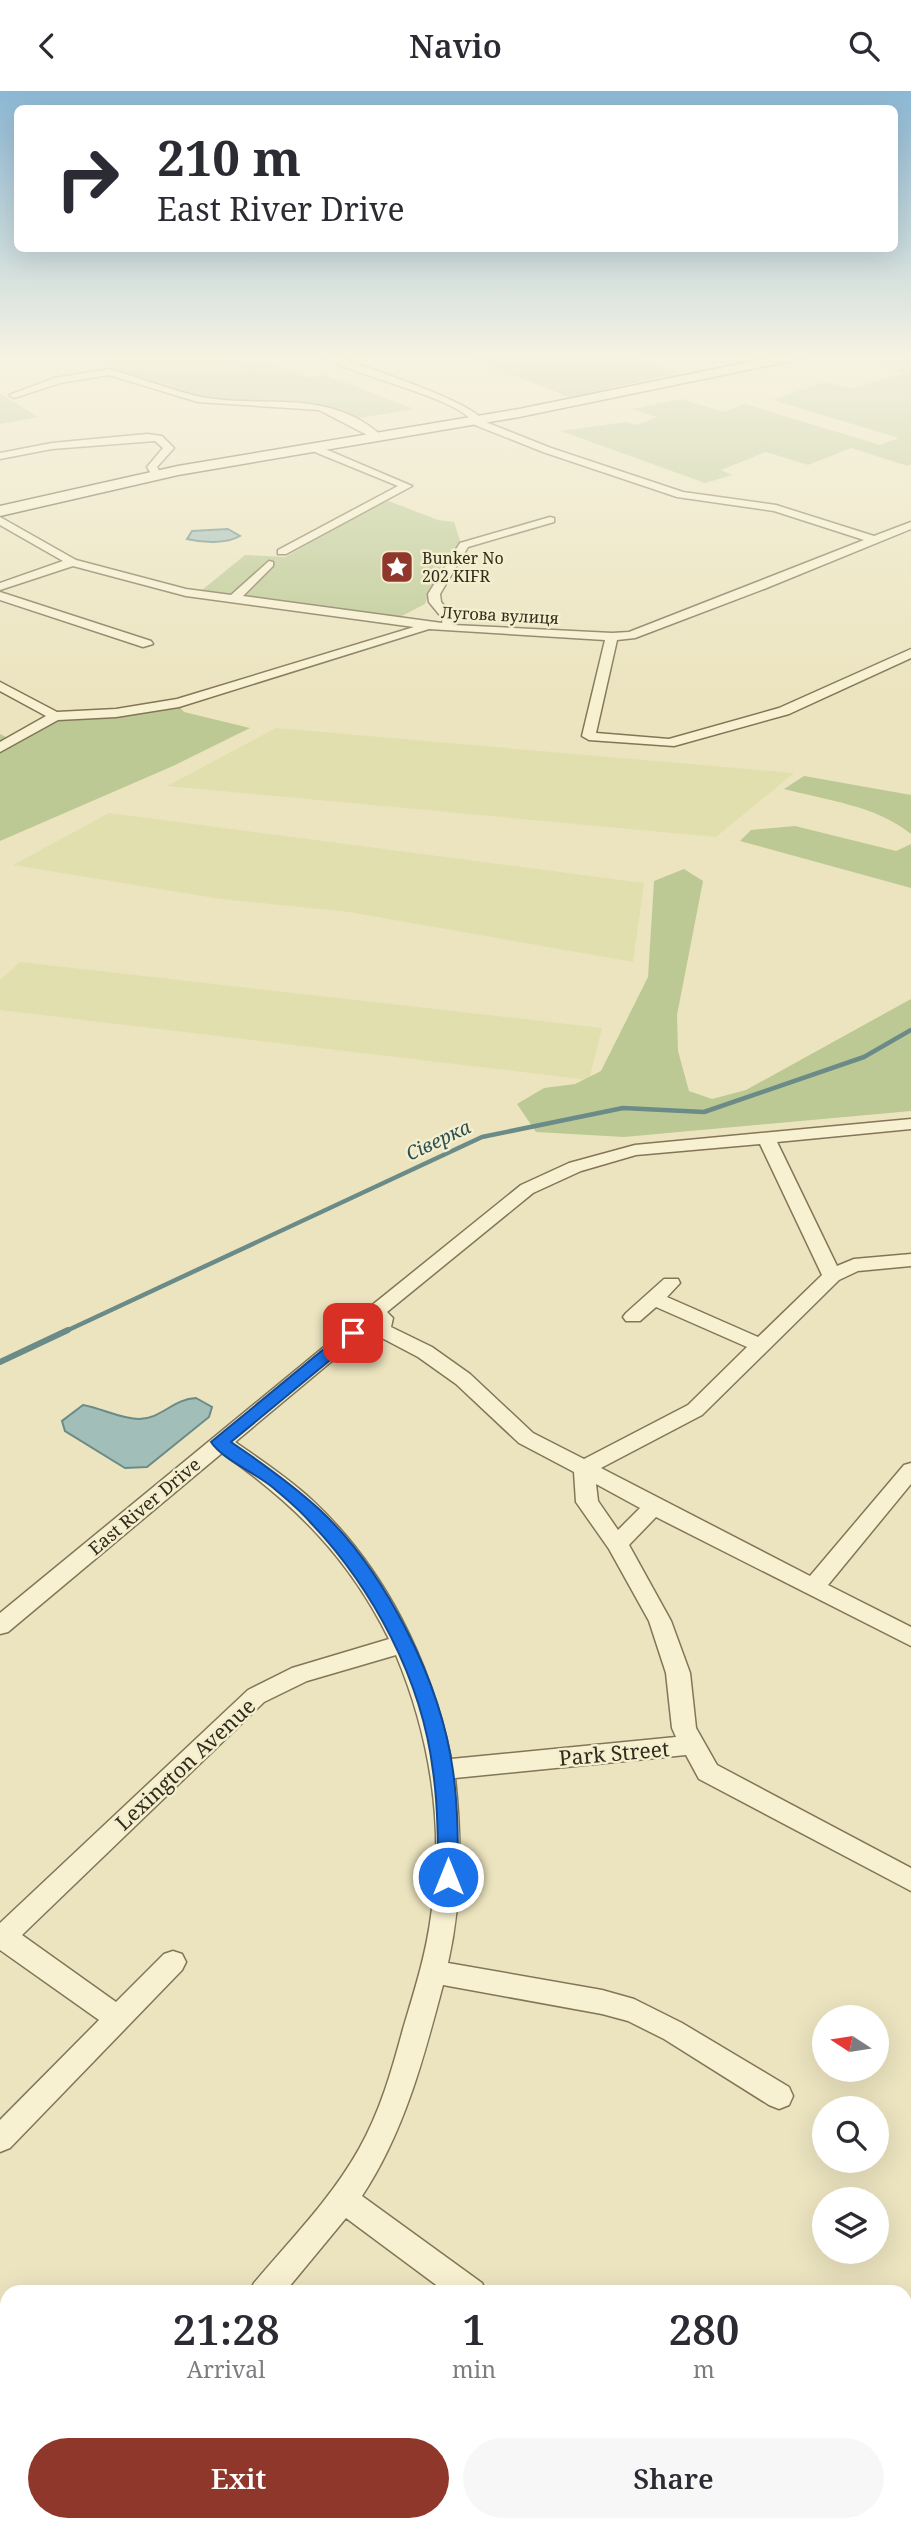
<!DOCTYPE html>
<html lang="en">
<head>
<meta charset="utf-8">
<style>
	body { margin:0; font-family:"Noto Serif",serif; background:#f7f7f7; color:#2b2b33; height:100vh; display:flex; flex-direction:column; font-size:26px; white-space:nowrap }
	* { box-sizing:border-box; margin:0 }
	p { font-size:23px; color:#7c7c81 }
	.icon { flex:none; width:38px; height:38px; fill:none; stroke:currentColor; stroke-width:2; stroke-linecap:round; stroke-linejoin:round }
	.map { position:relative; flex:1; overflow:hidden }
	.panel { position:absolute; left:0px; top:2194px; width:912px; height:247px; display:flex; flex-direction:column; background:#fff; border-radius:21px 21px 0 0; box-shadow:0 7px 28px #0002 }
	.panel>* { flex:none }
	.top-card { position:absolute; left:14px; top:14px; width:884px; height:147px; border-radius:10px; box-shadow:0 7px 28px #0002; background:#fff; color:#2b2b33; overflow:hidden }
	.needle { width:46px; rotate:282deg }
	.controls { position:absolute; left:812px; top:1914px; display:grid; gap:14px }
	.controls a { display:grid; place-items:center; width:77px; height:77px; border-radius:50%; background:#fff; box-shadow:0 7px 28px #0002; font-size:35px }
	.pin { position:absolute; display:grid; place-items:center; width:60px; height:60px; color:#fff; margin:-30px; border-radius:14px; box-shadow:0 4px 10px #0006 }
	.me { position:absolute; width:77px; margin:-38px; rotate:0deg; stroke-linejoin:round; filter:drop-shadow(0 0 5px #0008) }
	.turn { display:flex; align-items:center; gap:24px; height:147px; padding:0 28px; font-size:32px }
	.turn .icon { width:91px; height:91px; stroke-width:2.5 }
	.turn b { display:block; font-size:49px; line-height:60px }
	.eta { display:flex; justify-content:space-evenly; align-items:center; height:119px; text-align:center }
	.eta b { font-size:42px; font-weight:600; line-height:49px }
	.action { display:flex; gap:14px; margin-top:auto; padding:14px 28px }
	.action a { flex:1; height:80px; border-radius:42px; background:#90372b; color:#fff; font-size:28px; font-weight:600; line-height:80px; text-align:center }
	.action a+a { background:#f7f7f7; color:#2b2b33 }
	header { display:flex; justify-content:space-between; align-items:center; height:91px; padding:0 28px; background:#fff; font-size:32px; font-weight:600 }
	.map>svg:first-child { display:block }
	.farmland { fill:#e1dfad }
	.green { fill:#bcc994 }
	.cemetery { fill:#b3be93 }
	.water { fill:#a2beb9; stroke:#6a8b87; stroke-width:2 }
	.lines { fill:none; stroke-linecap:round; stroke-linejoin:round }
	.stream-far1 { stroke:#6a8b87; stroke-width:4.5 }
	.stream { stroke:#6a8b87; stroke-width:6 }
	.street-casing { stroke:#837558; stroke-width:3 }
	.secondary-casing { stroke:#65563c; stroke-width:3 }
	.street { fill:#f7f1d1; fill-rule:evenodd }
	.secondary { fill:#f7f1d1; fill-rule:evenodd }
	.route { fill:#1a73e8; stroke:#114b97; stroke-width:2 }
	.labels { text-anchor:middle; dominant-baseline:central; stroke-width:5; stroke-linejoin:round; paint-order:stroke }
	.far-poi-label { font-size:16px; fill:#332a1c; stroke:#f3eece; text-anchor:start }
	.far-street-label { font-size:16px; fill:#332a1c; stroke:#f3eece }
	.street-label { font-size:18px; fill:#332a1c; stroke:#f3eece }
	.water-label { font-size:19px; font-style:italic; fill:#2c5053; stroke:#f3eece }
	.near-street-label { font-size:21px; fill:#332a1c; stroke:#f3eece }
</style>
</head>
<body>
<header><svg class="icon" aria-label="back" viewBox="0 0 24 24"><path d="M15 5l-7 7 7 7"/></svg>Navio<svg class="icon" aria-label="search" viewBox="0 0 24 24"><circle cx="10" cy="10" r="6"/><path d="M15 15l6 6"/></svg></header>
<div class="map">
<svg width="911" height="2441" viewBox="0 0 911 2441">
	<rect width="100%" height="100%" fill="#ece4bf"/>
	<g class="farmland">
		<path d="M 276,637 L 794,682 L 716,746 L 167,695 Z"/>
		<path d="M 109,722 L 644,792 L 633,871 L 349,821 L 221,808 L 13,774 Z"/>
		<path d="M 20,871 L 602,937 L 589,989 L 0,919 L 0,889 Z"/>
	</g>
	<g class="green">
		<path d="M 73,264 L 221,264 L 247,273 L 264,269 L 309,287 L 325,284 L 414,318 L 348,329 L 320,316 L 213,310 L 109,281 L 112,277 Z"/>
		<path d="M 911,264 L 911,373 L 908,375 L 851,357 L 808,374 L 766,361 L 721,379 L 732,384 L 705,392 L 561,340 L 626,331 L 637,334 L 657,326 L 631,318 L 681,308 L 723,321 L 745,313 L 880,354 L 899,347 L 772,309 L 824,291 L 851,298 L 903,282 L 874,273 Z"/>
		<path d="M 0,302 L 38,326 L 0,333 Z"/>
		<path d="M 386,409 L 438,429 L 454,431 L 461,453 L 438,480 L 425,513 L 398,527 L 202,499 L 245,464 L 285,466 Z"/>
		<path d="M 179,615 L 184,621 L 250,637 L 173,675 L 0,750 L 0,643 L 12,649 L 55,625 Z"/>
		<path d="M 804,685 L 911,704 L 911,743 C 877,715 826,709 784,698 Z"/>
		<path d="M 795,735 L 896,760 L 911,753 L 911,797 L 740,750 L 751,739 Z"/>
		<path d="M 684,778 L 703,790 L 677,924 L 678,960 L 689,1000 L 712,1008 L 746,999 L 911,908 L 911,1020 L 624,1046 L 536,1041 L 517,1013 L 544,997 L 575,993 L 601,980 L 648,886 L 654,790 Z"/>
		<path d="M 911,2367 L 911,2441 L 871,2441 L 874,2434 L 905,2434 L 905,2378 Z"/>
	</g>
	<path class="cemetery" d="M 461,264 L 632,264 L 680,282 L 569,306 Z"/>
	<g class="water">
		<path d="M 228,438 L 240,445 C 226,453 203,452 187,448 L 192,440 Z"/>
		<path d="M 196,1307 L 212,1316 L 209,1326 L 147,1376 L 125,1377 L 65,1340 L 62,1330 L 83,1314 C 101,1317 121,1328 139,1328 C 161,1328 173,1308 196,1307 Z"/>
	</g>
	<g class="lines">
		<path class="stream-far1" d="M 64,1241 L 482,1046 L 623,1017 L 704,1021 L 864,966 L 911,939"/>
		<path class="stream" d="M 0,1271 L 68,1239"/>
		<defs>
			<g id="street">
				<path d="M 320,264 L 332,264 C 357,273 476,312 483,330 L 551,357 L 683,401 L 776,414 L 874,445 L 911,431 L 911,438 L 764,498 L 635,547 L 617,549 L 596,642 L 669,648 L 779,617 L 911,558 L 911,567 L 789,623 L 674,655 L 589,649 L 582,645 L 605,549 L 429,538 L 179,616 L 116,626 L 58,629 L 0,661 L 0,651 L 46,625 L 0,600 L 0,591 L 57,621 L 116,618 L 177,608 L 414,536 L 186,505 L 73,475 L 0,499 L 0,492 L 63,470 L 0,434 L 0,426 L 76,469 L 186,498 L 231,504 L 269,470 L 273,471 L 273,475 L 243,505 L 442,532 L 443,528 L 429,511 L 428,503 L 460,452 L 550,426 L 554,427 L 554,431 L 468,456 L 440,503 L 441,511 L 455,528 L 453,534 L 612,542 L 629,541 L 864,449 L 774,420 L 677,406 L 543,361 L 475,334 C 462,306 350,285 320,264 Z"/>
				<path d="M 109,278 C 138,286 167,298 197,305 C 261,319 326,295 382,345 L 373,347 L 319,319 L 198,311 L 109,284 L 60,292 L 14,307 L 9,304 L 55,287 Z"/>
				<path d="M 147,343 L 162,345 L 174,357 L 157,376 L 162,384 L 161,386 L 153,386 L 147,376 L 163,357 L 155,350 L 52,358 L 0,368 L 0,362 L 52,352 Z"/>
				<path d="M 310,355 L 318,355 L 412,395 L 286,463 L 278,463 L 278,459 L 398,395 L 310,359 Z"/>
				<path d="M 0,501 L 151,550 L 153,553 L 143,556 L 0,509 Z"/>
				<path d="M 911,1028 L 911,1038 L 777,1051 L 837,1175 L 854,1168 L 911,1163 L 911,1175 L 858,1180 L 839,1189 L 702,1324 L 601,1377 L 810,1485 L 904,1374 L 911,1372 L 911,1393 L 828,1494 L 911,1536 L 911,1555 L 656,1426 L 629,1454 L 671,1530 L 690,1582 L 696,1637 L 717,1674 L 911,1777 L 911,1800 L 699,1688 L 686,1664 L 455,1687 C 462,1750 462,1810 448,1872 L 602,1899 L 634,1908 L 682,1932 L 789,1996 L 793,2005 L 789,2014 L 779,2018 L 769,2014 L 664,1948 L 628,1930 L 602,1923 L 443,1894 C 424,1966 404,2042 362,2105 L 482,2192 L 487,2202 L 447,2202 L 346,2127 L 284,2202 L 249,2202 L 254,2192 C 290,2149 331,2108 359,2058 C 380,2021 392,1979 403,1938 C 414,1901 426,1864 431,1825 C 445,1737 430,1645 396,1564 L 307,1590 L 264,1611 L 22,1844 L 116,1911 L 164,1863 L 173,1860 L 182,1863 L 186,1871 L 182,1879 L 10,2057 L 0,2061 L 0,2029 L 99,1929 L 0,1859 L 0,1832 L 248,1599 L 292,1577 L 389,1548 C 349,1467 295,1413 222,1362 L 8,1541 L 0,1543 L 0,1522 L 341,1242 L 336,1232 L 344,1221 L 371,1215 L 521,1094 L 569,1072 L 635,1054 ZM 760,1053 L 822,1184 L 758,1246 L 667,1206 L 680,1192 L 678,1188 L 664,1188 L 626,1222 L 623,1226 L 626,1230 L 640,1230 L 656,1216 L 747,1256 L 688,1314 L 584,1368 L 533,1342 L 470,1283 L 432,1256 L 391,1236 L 393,1227 L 387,1221 L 533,1102 L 581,1080 L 636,1064 ZM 366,1227 L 373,1230 L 372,1235 L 364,1238 L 357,1235 L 358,1229 ZM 380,1246 L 418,1266 L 456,1293 L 519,1352 L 574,1381 L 576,1411 L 609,1458 L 649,1530 L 666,1582 L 672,1637 L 676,1646 L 451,1668 C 431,1571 385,1477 312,1409 C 288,1387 261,1369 235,1351 L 357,1249 L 364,1251 ZM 596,1393 L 640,1417 L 618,1439 L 598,1410 Z"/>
				<path d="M 51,2434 L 86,2434 L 83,2441 L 48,2441 Z"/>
				<path d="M 470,2434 L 504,2434 L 501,2441 L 467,2441 Z"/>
			</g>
			<path id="secondary" d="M 783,264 L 807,264 L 800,268 L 519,326 L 178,384 L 0,425 L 0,415 L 178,375 L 519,318 Z"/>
		</defs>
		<use href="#street" class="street-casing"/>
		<use href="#secondary" class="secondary-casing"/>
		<use href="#street" class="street"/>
		<use href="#secondary" class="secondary"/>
	</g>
	<linearGradient id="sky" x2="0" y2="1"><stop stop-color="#8cb8d5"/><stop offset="0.44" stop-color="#f6f3e2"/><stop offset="1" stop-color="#f6f3e2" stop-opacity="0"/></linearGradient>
	<rect width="911" height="605" fill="url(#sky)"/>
	<path class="route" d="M 353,1237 L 361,1242 L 358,1246 L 231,1351 C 262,1372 292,1393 320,1419 C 385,1480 441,1591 453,1680 C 458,1715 458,1750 458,1786 L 455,1792 L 448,1795 L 441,1792 L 438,1786 C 438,1750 438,1715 433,1680 C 422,1589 373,1497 310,1431 C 299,1418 284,1406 271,1395 C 255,1382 222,1368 211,1351 L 347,1239 Z"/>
	<defs>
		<symbol id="sight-square" viewBox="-11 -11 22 22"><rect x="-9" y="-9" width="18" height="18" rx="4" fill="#90372b" stroke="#f3eece"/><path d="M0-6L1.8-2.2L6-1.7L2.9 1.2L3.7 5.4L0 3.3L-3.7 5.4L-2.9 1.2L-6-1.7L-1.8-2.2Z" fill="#fff"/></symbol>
	</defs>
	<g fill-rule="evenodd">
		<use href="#sight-square" x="378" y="457" width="38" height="38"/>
	</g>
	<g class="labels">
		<g class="far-poi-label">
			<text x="422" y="467">Bunker No<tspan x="422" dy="18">202 KIFR</tspan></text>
		</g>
		<g class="far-street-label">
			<text transform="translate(500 524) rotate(3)">Лугова вулиця</text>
		</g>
		<g class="street-label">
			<text transform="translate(144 1415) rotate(-40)">Еаst Rіvеr Drive</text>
		</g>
		<g class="water-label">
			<text transform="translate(438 1049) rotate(-25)">Сіверка</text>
		</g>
		<g class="near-street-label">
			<text transform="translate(614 1662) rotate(-5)">Park Street</text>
			<text transform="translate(185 1673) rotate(-43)">Lexington Avenue</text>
		</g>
	</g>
</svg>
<div class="controls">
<a><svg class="needle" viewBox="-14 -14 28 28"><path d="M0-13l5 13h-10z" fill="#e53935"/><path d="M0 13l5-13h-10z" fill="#7c7c81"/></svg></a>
<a><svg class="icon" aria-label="search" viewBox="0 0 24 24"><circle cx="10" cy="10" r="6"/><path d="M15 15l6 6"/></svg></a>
<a><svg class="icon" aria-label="layers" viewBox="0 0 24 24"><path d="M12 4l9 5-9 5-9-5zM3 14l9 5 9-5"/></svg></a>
</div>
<div class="pin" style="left:353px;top:1242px;background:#d93025"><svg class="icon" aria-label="arrive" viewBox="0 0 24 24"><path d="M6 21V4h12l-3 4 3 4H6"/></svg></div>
<svg class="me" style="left:448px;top:1786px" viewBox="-20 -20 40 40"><circle r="17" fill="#1a73e8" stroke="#fff" stroke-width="3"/><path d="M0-11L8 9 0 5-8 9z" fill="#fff"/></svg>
<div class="top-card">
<div class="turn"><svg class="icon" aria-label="right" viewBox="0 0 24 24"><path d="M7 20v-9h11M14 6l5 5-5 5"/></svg><div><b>210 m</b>Еаst Rіvеr Drive</div></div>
</div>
<section class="panel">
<div class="eta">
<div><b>21:28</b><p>Arrival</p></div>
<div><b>1</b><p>min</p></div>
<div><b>280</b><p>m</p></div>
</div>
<div class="action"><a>Exit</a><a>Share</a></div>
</section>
</div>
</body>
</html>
